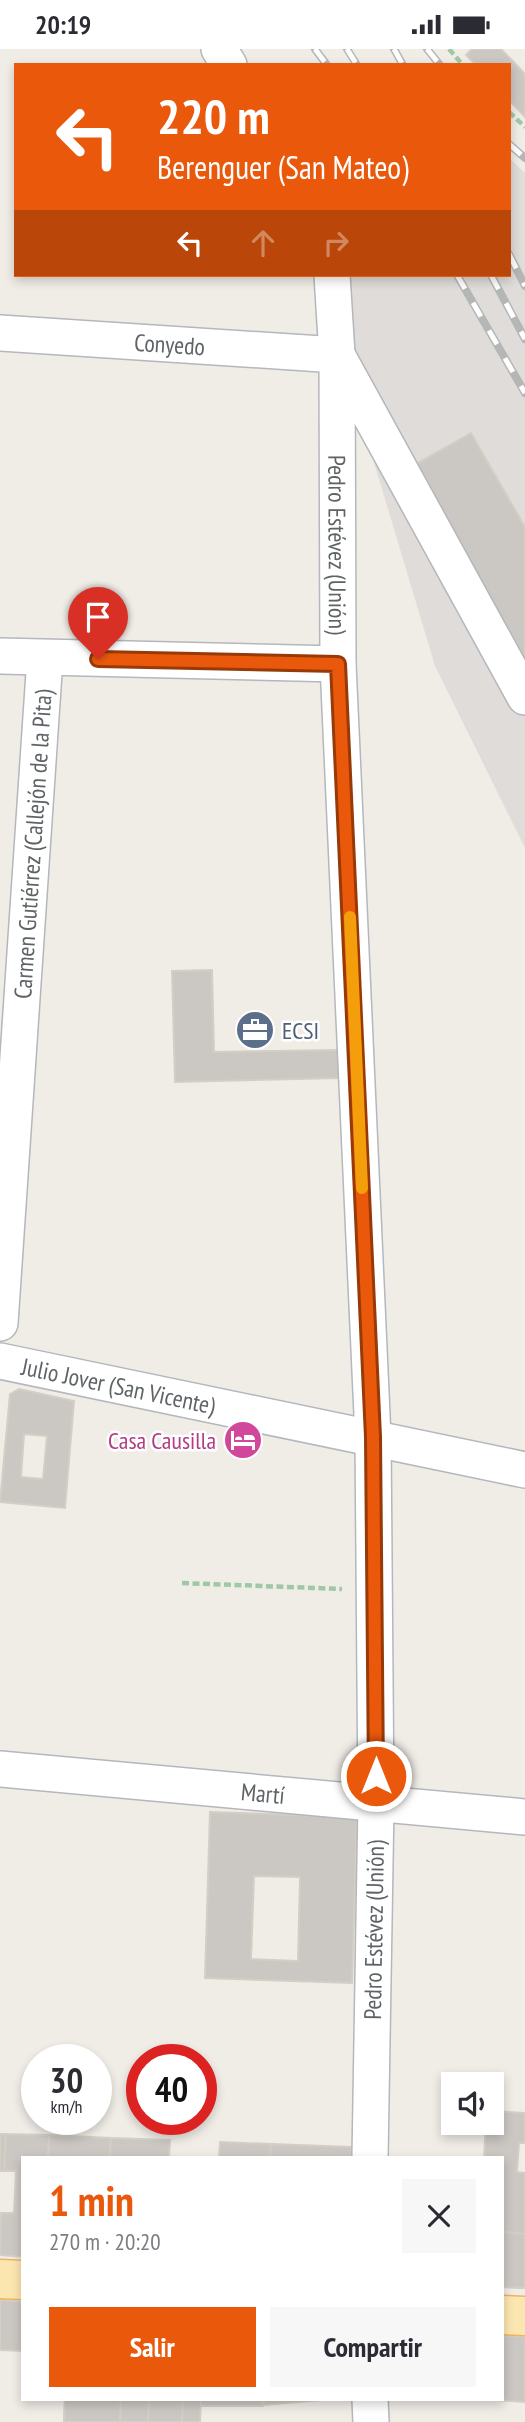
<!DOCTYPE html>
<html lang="es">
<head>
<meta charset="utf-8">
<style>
	body { margin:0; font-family:"PT Sans Narrow",sans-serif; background:#f7f7f7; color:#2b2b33; height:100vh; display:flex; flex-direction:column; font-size:26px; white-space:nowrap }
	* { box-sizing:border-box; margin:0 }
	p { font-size:23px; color:#7c7c81 }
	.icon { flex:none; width:38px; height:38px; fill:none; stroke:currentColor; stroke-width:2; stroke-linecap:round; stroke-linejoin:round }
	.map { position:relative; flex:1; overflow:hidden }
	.panel { position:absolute; left:21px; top:2107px; width:483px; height:245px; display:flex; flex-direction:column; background:#fff; border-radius:0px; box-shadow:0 4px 10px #0003 }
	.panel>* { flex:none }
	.guide { position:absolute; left:14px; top:14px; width:497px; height:214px; border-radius:0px; box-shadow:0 4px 10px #0003; background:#ea580c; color:#fff; overflow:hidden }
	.tools { position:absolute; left:441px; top:2023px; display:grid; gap:14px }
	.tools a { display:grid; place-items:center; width:63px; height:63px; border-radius:0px; background:#fff; box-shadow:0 4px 10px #0003; font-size:35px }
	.speed { position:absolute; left:21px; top:1995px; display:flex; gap:14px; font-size:35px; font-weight:700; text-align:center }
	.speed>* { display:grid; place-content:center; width:91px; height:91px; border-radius:50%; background:#fff; box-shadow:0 4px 10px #0003; line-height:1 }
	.speed small { font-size:18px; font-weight:400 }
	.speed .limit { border:10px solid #d22; background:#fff; color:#111 }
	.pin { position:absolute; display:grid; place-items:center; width:60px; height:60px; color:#fff; margin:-72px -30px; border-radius:50% 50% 50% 0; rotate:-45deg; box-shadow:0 0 7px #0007 }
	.pin .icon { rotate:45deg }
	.me { position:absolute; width:77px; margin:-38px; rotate:0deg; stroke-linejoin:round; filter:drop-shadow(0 0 5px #0008) }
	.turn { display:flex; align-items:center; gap:24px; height:147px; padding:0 28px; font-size:32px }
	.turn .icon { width:91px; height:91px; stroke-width:2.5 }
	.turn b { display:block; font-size:49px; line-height:60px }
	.lanes { display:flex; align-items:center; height:66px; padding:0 28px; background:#0003; justify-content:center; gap:35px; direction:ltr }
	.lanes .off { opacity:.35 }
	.round { display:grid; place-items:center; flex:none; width:74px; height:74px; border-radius:0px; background:#f7f7f7 }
	.summary { display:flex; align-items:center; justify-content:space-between; height:119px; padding:0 28px }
	h1 { font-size:42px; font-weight:600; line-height:52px; color:#ea580c }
	.action { display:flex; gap:14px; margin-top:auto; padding:14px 28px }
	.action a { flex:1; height:80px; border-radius:0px; background:#ea580c; color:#fff; font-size:28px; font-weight:600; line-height:80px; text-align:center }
	.action a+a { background:#f7f7f7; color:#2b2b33 }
	.status { display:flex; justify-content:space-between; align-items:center; height:49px; padding:0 35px; background:#fff; direction:ltr }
	.status svg { height:19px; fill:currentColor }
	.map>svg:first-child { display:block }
	.industrial { fill:#dfdcd9 }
	.building { fill:#cbc8c4; stroke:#d4cec5; stroke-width:2; fill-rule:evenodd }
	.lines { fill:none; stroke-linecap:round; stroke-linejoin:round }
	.minor-casing { stroke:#b4b7bb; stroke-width:38 }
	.major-casing { stroke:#ecb564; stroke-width:41 }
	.path { stroke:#9fc9a6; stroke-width:4.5; stroke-dasharray:7 3.5; stroke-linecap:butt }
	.minor { stroke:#fff; stroke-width:35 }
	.major { stroke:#fce6b0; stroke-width:38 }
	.rail-casing { stroke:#b5b6b6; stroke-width:8 }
	.rail { stroke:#fff; stroke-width:5; stroke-dasharray:16; stroke-linecap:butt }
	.route-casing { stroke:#983908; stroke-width:18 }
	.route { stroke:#ea580c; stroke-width:12 }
	.slow { stroke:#f59e0b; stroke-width:12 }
	.labels { text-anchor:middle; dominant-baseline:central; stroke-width:5; stroke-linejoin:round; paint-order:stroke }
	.street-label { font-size:24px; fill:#5e6366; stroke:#fff }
	.service-label { font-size:24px; fill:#4e5e75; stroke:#fff; text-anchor:start }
	.hotel-label { font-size:24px; fill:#b23c85; stroke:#fff; text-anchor:end }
</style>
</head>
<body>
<div class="status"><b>20:19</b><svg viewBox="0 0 49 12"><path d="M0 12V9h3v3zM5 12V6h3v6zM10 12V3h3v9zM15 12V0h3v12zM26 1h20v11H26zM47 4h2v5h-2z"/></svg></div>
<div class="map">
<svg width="525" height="2373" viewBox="0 0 525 2373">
	<rect width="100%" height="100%" fill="#f0ede7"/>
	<path class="industrial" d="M 509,109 L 525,124 L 525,799 L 435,617 L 318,226 L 509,226 Z"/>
	<g class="building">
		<path d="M 472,0 L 501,0 L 525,25 L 525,68 L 509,51 L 509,16 L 476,16 L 466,6 Z"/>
		<path d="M 471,384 L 525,478 L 525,621 L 409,419 Z"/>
		<path d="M 212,921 L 214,1003 L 338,1001 L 339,1029 L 175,1033 L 172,922 Z"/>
		<path d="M 19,1340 L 74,1352 L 65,1459 L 0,1453 L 10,1345 ZM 24,1385 L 47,1387 L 43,1430 L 21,1428 Z"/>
		<path d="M 210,1763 L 357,1768 L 352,1934 L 205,1929 ZM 254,1827 L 300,1828 L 298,1912 L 251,1910 Z"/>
		<path d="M 492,2062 L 525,2064 L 525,2094 L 519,2094 L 517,2123 L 525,2124 L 525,2239 L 502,2238 L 502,2109 L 484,2109 L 486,2074 L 492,2074 Z"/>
		<path d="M 0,2085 L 6,2085 L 4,2122 L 0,2122 Z"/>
		<path d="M 6,2085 L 49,2086 L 48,2109 L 23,2109 L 23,2208 L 0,2206 L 1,2164 L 14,2164 L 16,2122 L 4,2122 Z"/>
		<path d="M 49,2086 L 111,2089 L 110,2109 L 48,2109 Z"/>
		<path d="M 111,2089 L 170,2091 L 169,2109 L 110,2109 Z"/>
		<path d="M 220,2093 L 271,2095 L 270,2109 L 219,2109 Z"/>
		<path d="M 271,2095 L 352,2098 L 351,2109 L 270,2109 Z"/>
		<path d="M 502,2183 L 525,2185 L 525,2239 L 502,2238 Z"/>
		<path d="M 0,2251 L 23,2253 L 23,2302 L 0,2301 Z"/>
		<path d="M 502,2286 L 525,2288 L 525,2353 L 484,2350 L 502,2350 Z"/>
		<path d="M 65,2350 L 121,2350 L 120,2373 L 64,2373 Z"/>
		<path d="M 65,2350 L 121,2350 L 120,2373 L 64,2373 Z"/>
		<path d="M 121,2350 L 201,2350 L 200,2373 L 120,2373 Z"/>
		<path d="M 149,2350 L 183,2350 L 182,2373 L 148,2373 Z"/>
		<rect x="201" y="2350" width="62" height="7"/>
		<path d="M 264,2350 L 332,2350 L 264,2356 Z"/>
	</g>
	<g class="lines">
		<defs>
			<g id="minor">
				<path d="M 219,0 L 229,16"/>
				<path id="s1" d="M 332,226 L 337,306 L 338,615 L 373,1388 L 376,1754 L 370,2109"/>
				<path id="s2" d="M 0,284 L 337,306 L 525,648"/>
				<path d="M 0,607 L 338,615"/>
				<path id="s3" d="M 0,1274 L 45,609"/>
				<path id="s4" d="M 0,1312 L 525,1421"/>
				<path id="s5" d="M 0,1720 L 525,1768"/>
				<path d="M 370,2350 L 371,2373"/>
			</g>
			<g id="major">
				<path d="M 0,2230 L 23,2231"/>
				<path d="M 502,2266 L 525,2267"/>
			</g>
		</defs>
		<use href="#minor" class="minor-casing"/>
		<use href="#major" class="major-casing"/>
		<g class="path">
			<path d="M 449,0 L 463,16"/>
			<path d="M 509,63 L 525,78"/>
			<path d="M 182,1534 L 342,1540"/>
		</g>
		<use href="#minor" class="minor"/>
		<use href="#major" class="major"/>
		<defs>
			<g id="rail">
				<path d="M 315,0 L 327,16"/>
				<path d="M 347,0 L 357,16"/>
				<path d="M 394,0 L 403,16"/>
				<path d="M 427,0 L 440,16"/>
				<path d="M 509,95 L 525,109"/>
				<path d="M 509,205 L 525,237"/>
				<path d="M 457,226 L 525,344"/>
				<path d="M 491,226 L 525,290"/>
			</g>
		</defs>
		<use href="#rail" class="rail-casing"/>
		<use href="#rail" class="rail"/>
	</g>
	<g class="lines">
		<defs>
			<path id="route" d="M 98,610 L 338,615 L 373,1388 L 376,1727"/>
		</defs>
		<use href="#route" class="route-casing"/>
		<use href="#route" class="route"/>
		<path class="slow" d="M 350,868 L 362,1139"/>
	</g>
	<defs>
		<symbol id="office-disc" viewBox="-11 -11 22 22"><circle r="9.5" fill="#5c6f8a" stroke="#fff"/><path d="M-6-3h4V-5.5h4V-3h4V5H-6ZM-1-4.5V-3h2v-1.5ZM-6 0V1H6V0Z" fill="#fff"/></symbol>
		<symbol id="hotel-disc" viewBox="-11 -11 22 22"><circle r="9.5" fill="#d1479c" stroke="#fff"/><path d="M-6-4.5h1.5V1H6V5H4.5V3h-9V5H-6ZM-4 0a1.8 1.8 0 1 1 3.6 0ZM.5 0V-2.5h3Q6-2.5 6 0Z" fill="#fff"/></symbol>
	</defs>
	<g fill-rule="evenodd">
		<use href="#office-disc" x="233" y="959" width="44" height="44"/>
		<use href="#hotel-disc" x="221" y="1369" width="44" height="44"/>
	</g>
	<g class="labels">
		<g class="street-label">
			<text stroke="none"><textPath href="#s2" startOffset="170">Conyedo</textPath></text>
			<text stroke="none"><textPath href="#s1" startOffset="270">Pedro Estévez (Unión)</textPath></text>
			<text stroke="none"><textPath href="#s3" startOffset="480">Carmen Gutiérrez (Callejón de la Pita)</textPath></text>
			<text stroke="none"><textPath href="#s4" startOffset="121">Julio Jover (San Vicente)</textPath></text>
			<text stroke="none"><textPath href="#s5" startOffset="264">Martí</textPath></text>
			<text transform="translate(374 1881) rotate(-89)">Pedro Estévez (Unión)</text>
		</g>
		<g class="service-label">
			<text x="282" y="981">ECSI</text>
		</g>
		<g class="hotel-label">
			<text x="216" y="1391">Casa Causilla</text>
		</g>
	</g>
</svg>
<div class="tools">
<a><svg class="icon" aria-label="sound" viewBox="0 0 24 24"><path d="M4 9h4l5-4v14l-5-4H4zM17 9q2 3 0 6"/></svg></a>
</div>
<div class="speed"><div>30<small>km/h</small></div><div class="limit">40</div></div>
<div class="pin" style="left:98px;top:610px;background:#d93025"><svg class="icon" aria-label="arrive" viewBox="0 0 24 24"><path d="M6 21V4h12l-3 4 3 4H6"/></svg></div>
<svg class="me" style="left:376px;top:1727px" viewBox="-20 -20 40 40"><circle r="17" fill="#ea580c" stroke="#fff" stroke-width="3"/><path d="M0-11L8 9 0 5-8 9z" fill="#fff"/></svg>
<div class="guide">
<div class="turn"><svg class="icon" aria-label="left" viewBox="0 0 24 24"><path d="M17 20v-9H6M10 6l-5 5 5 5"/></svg><div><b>220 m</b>Berenguer (San Mateo)</div></div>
<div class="lanes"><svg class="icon" aria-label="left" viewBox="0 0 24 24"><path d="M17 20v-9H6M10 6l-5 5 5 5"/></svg><svg class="icon off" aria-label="ahead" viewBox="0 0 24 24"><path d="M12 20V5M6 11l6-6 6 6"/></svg><svg class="icon off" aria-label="right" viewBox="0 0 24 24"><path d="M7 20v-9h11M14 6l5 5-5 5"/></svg></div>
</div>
<section class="panel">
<div class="summary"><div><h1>1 min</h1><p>270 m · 20:20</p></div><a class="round"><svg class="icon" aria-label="close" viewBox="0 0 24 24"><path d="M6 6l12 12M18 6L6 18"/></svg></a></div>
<div class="action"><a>Salir</a><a>Compartir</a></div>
</section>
</div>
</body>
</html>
